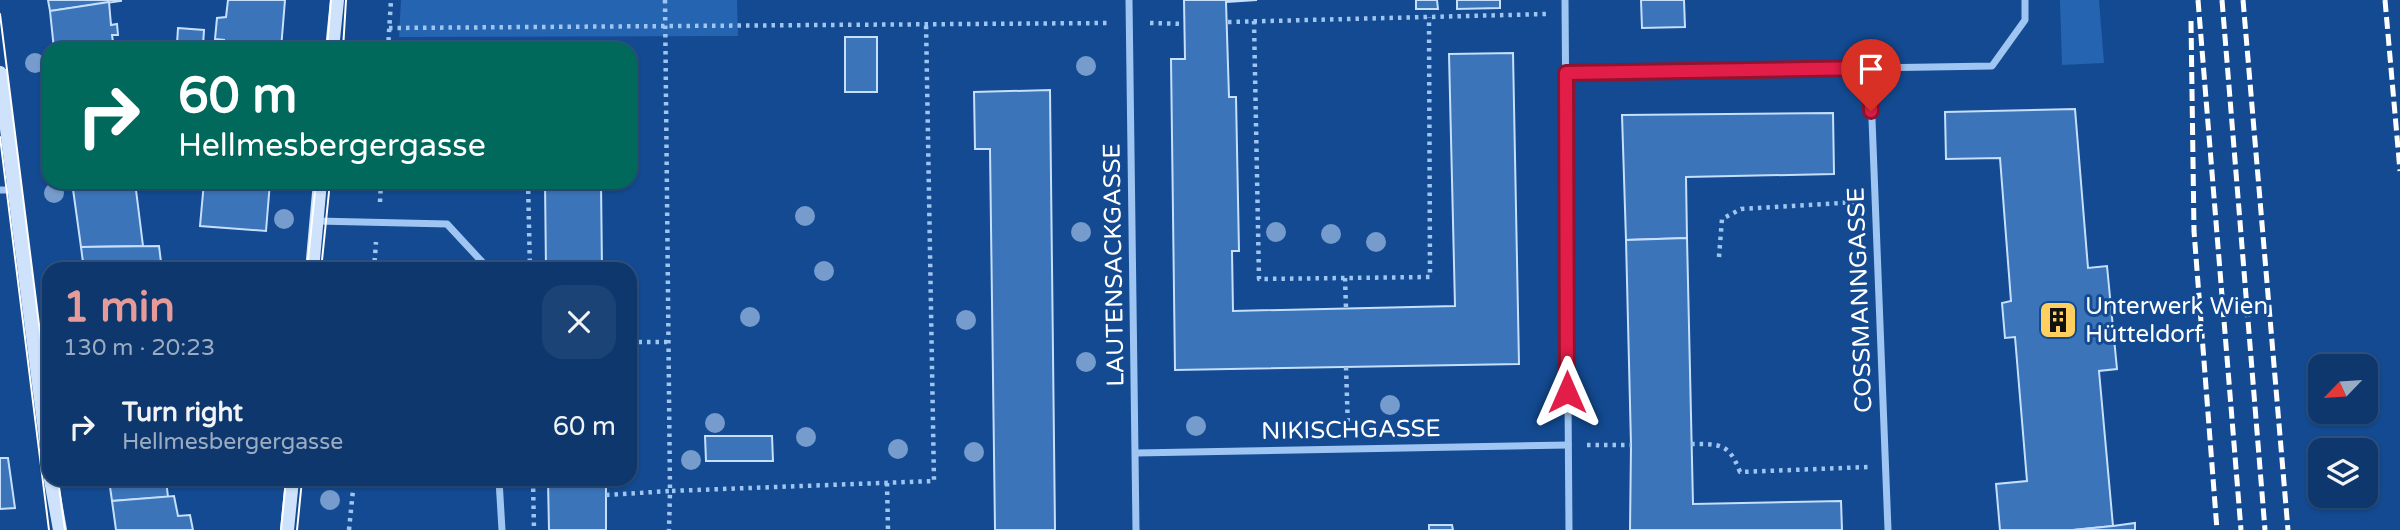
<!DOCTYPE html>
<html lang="en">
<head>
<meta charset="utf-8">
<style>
	body { margin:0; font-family:"Varela Round",sans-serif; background:#1c4375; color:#f1f3f6; height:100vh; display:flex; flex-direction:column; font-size:26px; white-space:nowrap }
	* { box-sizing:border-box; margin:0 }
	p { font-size:23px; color:#9bacc2 }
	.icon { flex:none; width:38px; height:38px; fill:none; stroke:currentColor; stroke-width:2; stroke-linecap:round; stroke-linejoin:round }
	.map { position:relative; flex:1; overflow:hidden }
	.side { position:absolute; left:42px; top:262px; width:595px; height:224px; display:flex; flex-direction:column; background:#0e386d; border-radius:21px; box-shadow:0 2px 5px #0004,0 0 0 2px #2e5280 }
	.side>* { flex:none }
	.guide { position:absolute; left:42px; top:42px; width:595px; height:147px; border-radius:21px; box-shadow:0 2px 5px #0004,0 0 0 2px #2e5280; background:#00695c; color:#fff; overflow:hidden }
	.needle { width:46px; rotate:245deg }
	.tools { position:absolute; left:2308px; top:354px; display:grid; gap:14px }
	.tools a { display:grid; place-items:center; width:70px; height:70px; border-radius:14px; background:#0e386d; box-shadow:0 2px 5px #0004,0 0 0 2px #2e5280; font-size:35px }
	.pin { position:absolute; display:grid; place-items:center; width:60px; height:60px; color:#fff; margin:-72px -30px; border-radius:50% 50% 50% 0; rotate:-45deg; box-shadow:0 0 7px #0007 }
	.pin .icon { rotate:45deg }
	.me { position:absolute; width:77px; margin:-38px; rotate:0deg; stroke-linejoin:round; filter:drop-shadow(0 0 5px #0008) }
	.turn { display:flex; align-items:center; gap:24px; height:147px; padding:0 21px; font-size:32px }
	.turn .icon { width:91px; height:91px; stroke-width:2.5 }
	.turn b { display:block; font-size:49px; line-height:60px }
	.round { display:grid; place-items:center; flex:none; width:74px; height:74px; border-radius:21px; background:#1c4375 }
	.overview { display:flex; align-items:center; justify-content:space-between; height:119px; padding:0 21px }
	h1 { font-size:42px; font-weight:800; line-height:52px; color:#e69b98 }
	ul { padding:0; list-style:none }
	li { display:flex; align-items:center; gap:21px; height:91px; padding:0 21px }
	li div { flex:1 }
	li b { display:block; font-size:26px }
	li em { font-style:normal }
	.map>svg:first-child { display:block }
	.green { fill:#2564b0 }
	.building { fill:#3c74b9; stroke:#c6dffc; stroke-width:2 }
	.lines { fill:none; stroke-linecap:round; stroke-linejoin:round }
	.path { stroke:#9fc5f2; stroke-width:4.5; stroke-dasharray:3.5 5; stroke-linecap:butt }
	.minor { stroke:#9fc5f2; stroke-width:7 }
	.secondary { stroke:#cee2fc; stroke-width:14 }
	.tram { stroke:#fff; stroke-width:2 }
	.rail { stroke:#fff; stroke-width:5; stroke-dasharray:12 5; stroke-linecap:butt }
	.tree { fill:#759ccc }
	.route-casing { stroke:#92132f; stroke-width:18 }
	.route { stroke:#e11d48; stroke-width:12 }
	.labels { text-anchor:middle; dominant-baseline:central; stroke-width:6; stroke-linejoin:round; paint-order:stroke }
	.street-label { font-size:24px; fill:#fff; stroke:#134a91 }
	.poi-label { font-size:24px; fill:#fff; stroke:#134a91; text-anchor:start }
</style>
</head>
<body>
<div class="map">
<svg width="2400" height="530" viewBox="0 0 2400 530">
	<rect width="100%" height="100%" fill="#134a91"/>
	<g class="green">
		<path d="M 401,0 L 737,0 L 738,36 L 399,37 Z"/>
		<path d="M 2060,0 L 2099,0 L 2104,63 L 2062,65 Z"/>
	</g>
	<g class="building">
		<path d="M 48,0 L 121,0 L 121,1 L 50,11 Z"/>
		<path d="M 228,0 L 285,0 L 281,49 L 223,49 L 224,40 L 215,39 L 217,18 L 226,17 Z"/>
		<path d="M 1184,0 L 1257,0 L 1226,2 L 1229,97 L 1236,97 L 1239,251 L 1232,251 L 1233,311 L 1455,306 L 1449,54 L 1513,53 L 1519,364 L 1175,370 L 1171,59 L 1185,59 Z"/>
		<path d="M 1416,0 L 1437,0 L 1438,9 L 1416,9 Z"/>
		<path d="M 1457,0 L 1500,0 L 1500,8 L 1457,9 Z"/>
		<path d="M 1641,0 L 1684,0 L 1685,27 L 1642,28 Z"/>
		<path d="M 109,2 L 111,25 L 117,24 L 118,35 L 112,35 L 114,49 L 54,49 L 50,11 Z"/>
		<path d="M 178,28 L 204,30 L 203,46 L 177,44 Z"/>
		<rect x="845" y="37" width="32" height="55"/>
		<path d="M 1050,90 L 1055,530 L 995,530 L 990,149 L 975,149 L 974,92 Z"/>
		<path d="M 2075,109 L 2088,268 L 2107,266 L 2117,369 L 2099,371 L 2113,526 L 2073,530 L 2000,530 L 1996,484 L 2027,481 L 2015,337 L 2005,338 L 2002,303 L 2011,301 L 2000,158 L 1946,159 L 1945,112 Z"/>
		<path d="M 1833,113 L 1834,174 L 1686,177 L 1687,238 L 1626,240 L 1622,115 Z"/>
		<path d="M 72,182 L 135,182 L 143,246 L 81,247 Z"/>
		<path d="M 204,182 L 270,182 L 266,231 L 200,226 Z"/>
		<path d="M 545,182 L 601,182 L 602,270 L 546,270 Z"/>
		<path d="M 1687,238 L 1693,504 L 1841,501 L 1842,530 L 1630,530 L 1631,445 L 1626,240 Z"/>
		<path d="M 159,246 L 162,270 L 84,270 L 81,247 Z"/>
		<path d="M 705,436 L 772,436 L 773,461 L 706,461 Z"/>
		<path d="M 0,458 L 8,458 L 15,508 L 0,509 Z"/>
		<path d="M 109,480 L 166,480 L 168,497 L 112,501 Z"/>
		<path d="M 548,480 L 606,480 L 606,530 L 549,530 Z"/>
		<path d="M 174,496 L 178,516 L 190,515 L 193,530 L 116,530 L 112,501 Z"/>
		<path d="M 2135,523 L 2135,530 L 2073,530 L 2113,526 Z"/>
		<path d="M 1429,525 L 1452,525 L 1453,530 L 1429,530 Z"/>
	</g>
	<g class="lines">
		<g class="path">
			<path d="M 665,0 L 670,491 L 934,481 L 926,23"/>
			<path d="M 1254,21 L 1259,279 L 1430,277 L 1429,17"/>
			<path d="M 1228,22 L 1547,14"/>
			<path d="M 1150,23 L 1184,24"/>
			<path d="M 389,28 L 1109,23"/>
			<path d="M 388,49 L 391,0"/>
			<path d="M 528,182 L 530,270"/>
			<path d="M 380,202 L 381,182"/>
			<path d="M 1719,257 L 1722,219 L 1741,209 L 1857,202"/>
			<path d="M 374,270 L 376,242"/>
			<path d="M 1345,278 L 1346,308"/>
			<path d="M 630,342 L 667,342"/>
			<path d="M 1346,367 L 1348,429"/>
			<path d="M 1691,444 C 1720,444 1729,443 1740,472 L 1868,467"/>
			<path d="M 1587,445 L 1631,445"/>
			<path d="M 533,480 L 534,530"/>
			<path d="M 887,483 L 888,530"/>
			<path d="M 606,495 L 670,491 L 669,530"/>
			<path d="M 349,530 L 354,480"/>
		</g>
		<g class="minor">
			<path d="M 1129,0 L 1136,530"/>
			<path d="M 1565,0 L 1569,530"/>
			<path d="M 1870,68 L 1888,530"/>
			<path d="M 1565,73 L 1992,66 L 2025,20 L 2025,0"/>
			<path d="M 0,190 L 15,190"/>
			<path d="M 317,221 L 447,224 L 485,265 L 485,270"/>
			<path d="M 1136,453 L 1568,445"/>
			<path d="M 499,480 L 502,530"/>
		</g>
		<g class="secondary">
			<path d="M 332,49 L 337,0"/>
			<path d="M 0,73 L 49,463"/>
			<path d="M 312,270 L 320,182"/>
			<path d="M 51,480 L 60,530"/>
			<path d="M 287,530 L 292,480"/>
		</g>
		<g class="tram">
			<path d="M 0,14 L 49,404"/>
			<path d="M 327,49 L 331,0"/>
			<path d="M 343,49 L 346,0"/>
			<path d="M 0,137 L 49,530"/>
			<path d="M 307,270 L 316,182"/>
			<path d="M 321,270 L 330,182"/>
			<path d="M 58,480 L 65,530"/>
			<path d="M 281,530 L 286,480"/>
			<path d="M 297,530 L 302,480"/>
		</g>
		<g class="rail">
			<path d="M 2198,0 L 2241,530"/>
			<path d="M 2222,0 L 2265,530"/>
			<path d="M 2243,0 L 2288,530"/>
			<path d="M 2385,0 L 2400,171"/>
			<path d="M 2191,21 L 2194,231 L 2217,530"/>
		</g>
	</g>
	<g class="tree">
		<circle cx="35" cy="63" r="10"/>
		<circle cx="1086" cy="66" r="10"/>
		<circle cx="54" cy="193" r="10"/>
		<circle cx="805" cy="216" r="10"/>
		<circle cx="284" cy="219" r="10"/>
		<circle cx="1081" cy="232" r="10"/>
		<circle cx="1276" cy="232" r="10"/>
		<circle cx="1331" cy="234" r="10"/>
		<circle cx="1376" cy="242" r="10"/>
		<circle cx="824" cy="271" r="10"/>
		<circle cx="750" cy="317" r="10"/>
		<circle cx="966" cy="320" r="10"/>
		<circle cx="1086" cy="362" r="10"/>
		<circle cx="1390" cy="405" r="10"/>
		<circle cx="715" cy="423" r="10"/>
		<circle cx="1196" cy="426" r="10"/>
		<circle cx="806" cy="437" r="10"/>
		<circle cx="898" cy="449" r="10"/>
		<circle cx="974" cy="452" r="10"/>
		<circle cx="691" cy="460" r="10"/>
		<circle cx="330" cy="500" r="10"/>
	</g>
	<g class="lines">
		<defs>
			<path id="route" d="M 1567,392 L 1566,73 L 1870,68 L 1871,111"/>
		</defs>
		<use href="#route" class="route-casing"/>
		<use href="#route" class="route"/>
	</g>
	<defs>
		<symbol id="building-square" viewBox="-11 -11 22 22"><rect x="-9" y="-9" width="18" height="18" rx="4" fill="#ffd060" stroke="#134a91"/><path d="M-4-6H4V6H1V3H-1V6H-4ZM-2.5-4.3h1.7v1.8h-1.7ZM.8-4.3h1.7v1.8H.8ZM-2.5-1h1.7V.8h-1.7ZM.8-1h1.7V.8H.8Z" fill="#111"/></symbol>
	</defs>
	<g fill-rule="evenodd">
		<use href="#building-square" x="2036" y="298" width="44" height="44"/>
	</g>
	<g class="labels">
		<g class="street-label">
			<text transform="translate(1114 265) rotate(-91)">LAUTENSACKGASSE</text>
			<text transform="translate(1860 300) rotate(-92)">COSSMANNGASSE</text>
			<text transform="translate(1351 430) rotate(-1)">NIKISCHGASSE</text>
		</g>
		<g class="poi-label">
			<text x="2085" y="306">Unterwerk Wien<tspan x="2085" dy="28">Hütteldorf</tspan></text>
		</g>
	</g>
</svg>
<div class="tools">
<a><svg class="needle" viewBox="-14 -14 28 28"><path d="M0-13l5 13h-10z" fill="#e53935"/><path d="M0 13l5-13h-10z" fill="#9bacc2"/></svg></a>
<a><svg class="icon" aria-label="layers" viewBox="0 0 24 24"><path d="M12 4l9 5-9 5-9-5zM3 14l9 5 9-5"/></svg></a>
</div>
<div class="pin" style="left:1871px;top:111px;background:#d93025"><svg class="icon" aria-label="arrive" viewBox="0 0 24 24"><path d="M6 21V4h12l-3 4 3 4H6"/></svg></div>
<svg class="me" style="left:1567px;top:392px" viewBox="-20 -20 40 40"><path d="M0-17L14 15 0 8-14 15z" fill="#e11d48" stroke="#fff" stroke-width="4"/></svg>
<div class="guide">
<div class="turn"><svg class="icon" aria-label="right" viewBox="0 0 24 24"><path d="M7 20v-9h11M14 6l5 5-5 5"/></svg><div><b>60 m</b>Hellmesbergergasse</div></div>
</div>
<section class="side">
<div class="overview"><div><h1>1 min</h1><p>130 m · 20:23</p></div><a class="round"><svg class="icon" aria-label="close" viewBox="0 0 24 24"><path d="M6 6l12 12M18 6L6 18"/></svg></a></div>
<ul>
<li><svg class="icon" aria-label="right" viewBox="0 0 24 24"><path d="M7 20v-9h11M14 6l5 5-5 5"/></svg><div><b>Turn right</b><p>Hellmesbergergasse</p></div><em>60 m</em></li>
</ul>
</section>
</div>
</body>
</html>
